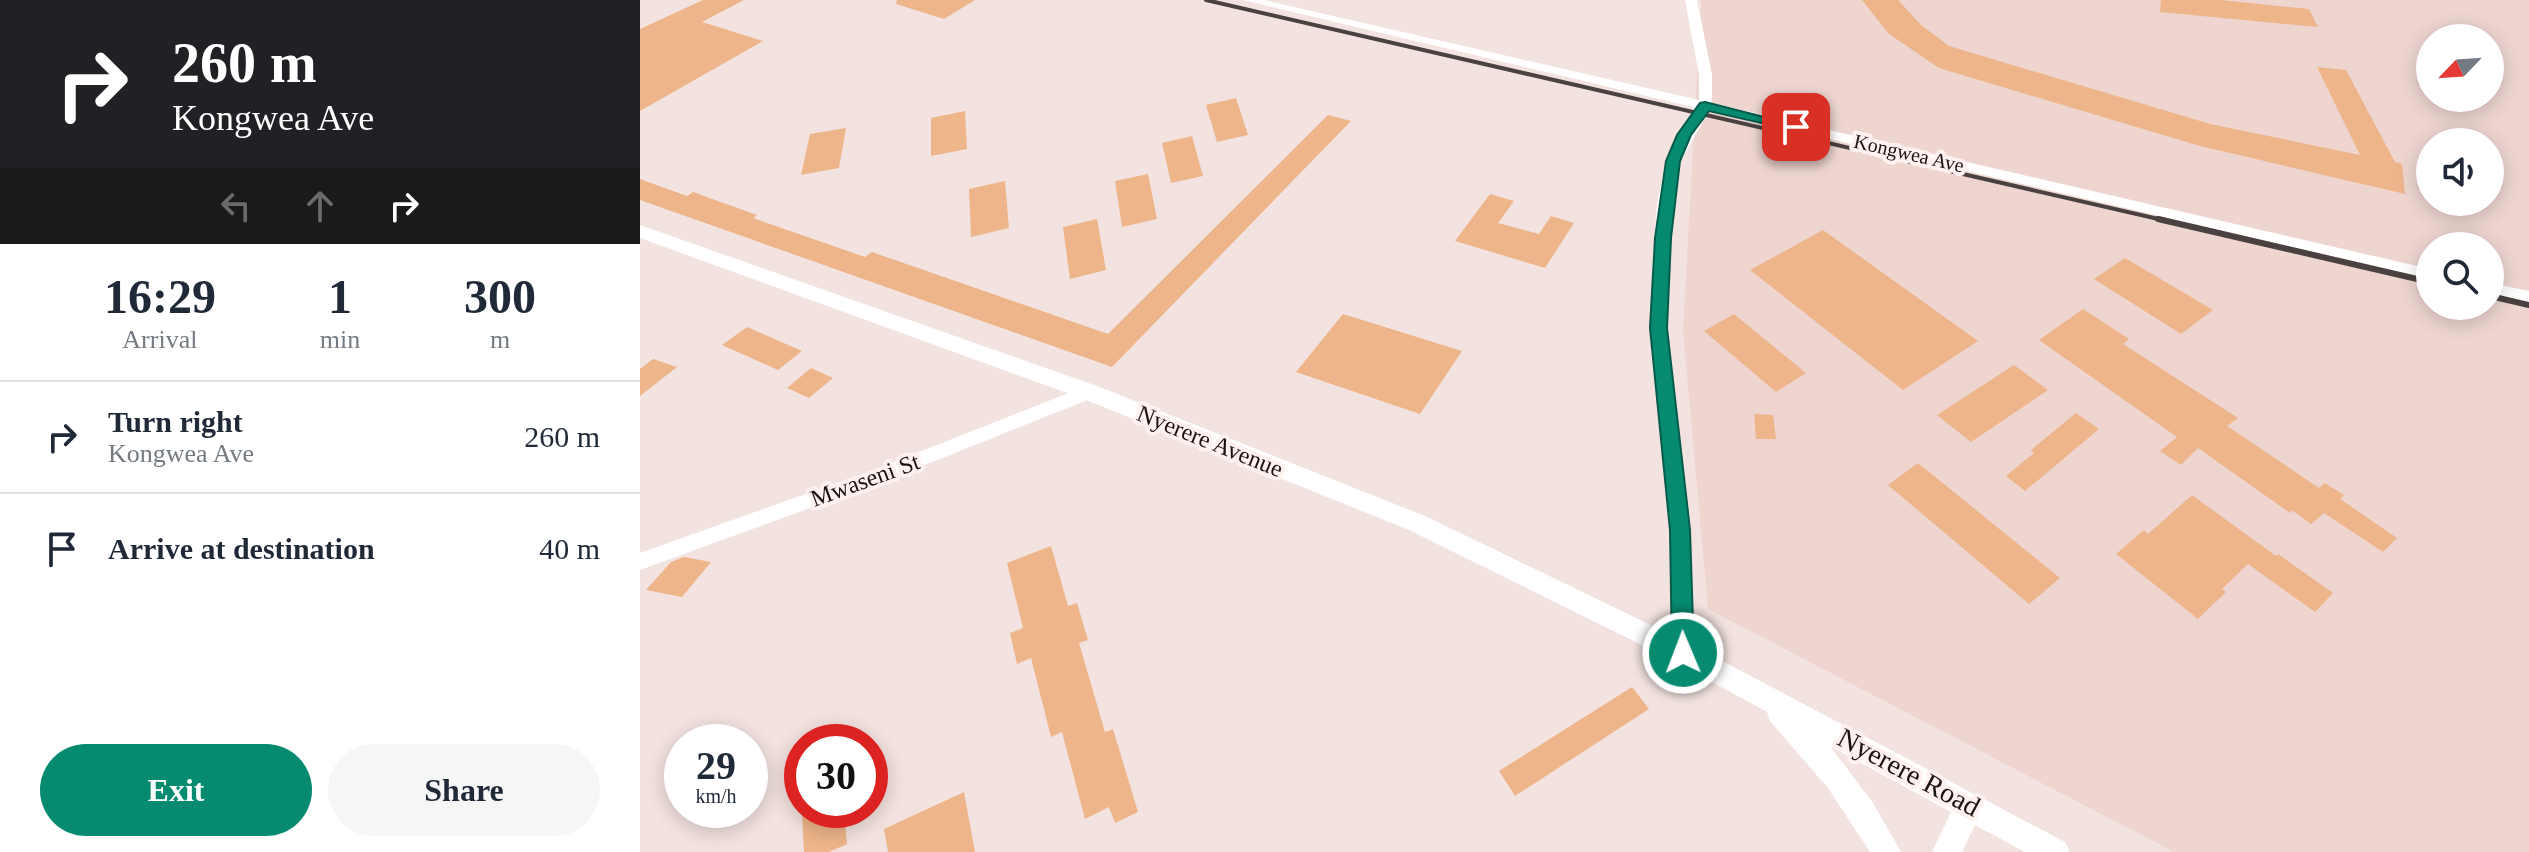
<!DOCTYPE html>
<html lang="en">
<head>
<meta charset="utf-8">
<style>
	body { margin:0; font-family:Georgia,serif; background:#f6f6f7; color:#1f2937; height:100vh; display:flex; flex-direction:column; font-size:30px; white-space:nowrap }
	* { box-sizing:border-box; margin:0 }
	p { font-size:26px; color:#747a83 }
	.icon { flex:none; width:44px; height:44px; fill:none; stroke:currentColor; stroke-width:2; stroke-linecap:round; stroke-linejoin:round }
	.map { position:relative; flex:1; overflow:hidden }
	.sheet { display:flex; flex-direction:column; background:#fff; width:640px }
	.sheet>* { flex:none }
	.top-card { background:#202124; color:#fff; overflow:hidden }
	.needle { width:52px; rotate:245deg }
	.buttons { position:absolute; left:1776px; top:24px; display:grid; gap:16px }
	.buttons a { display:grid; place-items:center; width:88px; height:88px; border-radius:50%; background:#fff; box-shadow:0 4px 20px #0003; font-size:40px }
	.speed { position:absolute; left:24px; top:724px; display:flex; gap:16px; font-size:40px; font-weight:700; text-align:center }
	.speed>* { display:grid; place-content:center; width:104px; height:104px; border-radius:50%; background:#fff; box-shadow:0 4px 20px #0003; line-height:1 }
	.speed small { font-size:20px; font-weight:400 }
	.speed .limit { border:12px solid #d22; background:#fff; color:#111 }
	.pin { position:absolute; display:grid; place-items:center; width:68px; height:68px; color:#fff; margin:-34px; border-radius:16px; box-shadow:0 4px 12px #0006 }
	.me { position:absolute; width:88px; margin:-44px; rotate:359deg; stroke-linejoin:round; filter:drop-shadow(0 0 6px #0008) }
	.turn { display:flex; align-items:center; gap:28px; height:168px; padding:0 40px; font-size:36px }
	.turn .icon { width:104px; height:104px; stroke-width:2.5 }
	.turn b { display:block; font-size:56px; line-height:68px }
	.lanes { display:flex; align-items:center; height:76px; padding:0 40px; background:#0003; justify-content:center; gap:40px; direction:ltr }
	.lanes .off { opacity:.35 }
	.eta { display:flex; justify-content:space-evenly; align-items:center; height:136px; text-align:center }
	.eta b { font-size:48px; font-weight:700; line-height:56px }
	.button { display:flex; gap:16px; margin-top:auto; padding:16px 40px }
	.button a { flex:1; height:92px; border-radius:48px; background:#068b71; color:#fff; font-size:32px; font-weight:700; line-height:92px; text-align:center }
	.button a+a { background:#f6f6f7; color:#1f2937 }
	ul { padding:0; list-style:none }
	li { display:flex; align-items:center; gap:24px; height:112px; padding:0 40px; border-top:2px solid #e0e1e3 }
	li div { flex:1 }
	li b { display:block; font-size:30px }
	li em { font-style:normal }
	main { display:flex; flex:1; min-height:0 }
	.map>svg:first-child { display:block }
	.built { fill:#eed5d0; fill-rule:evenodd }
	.building { fill:#edb589 }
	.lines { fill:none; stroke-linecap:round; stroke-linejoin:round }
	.minor { fill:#fff; fill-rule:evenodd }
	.tertiary { fill:#fff; fill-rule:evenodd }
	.rail-far1 { stroke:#494240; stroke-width:4 }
	.rail { stroke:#494240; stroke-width:6 }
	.route { fill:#068b71; stroke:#045a49; stroke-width:2 }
	.labels { text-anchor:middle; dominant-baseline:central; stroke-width:8; stroke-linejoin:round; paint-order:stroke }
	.far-street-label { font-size:20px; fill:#191413; stroke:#fef1ef }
	.street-label { font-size:24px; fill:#191413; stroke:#fef1ef }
	.near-street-label { font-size:28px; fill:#191413; stroke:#fef1ef }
</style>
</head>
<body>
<main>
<section class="sheet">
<div class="top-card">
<div class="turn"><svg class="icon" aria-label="right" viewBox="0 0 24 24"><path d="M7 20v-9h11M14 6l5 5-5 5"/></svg><div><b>260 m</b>Kongwea Ave</div></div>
<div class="lanes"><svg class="icon off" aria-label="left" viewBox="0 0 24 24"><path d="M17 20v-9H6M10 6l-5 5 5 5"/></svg><svg class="icon off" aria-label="ahead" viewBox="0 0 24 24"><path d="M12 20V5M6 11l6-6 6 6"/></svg><svg class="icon" aria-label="right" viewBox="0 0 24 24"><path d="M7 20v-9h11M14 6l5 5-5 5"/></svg></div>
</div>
<div class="eta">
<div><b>16:29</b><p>Arrival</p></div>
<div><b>1</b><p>min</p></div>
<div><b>300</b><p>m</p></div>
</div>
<ul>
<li><svg class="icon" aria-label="right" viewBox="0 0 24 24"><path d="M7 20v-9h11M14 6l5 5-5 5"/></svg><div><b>Turn right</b><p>Kongwea Ave</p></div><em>260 m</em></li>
<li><svg class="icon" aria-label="arrive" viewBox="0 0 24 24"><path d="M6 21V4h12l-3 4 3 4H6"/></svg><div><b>Arrive at destination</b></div><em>40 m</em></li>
</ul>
<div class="button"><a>Exit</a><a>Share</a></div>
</section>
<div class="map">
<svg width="1889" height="852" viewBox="0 0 1889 852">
	<rect width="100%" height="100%" fill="#f3e3e0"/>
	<path class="built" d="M 1061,0 L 1889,0 L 1889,852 L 1534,852 L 1068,609 L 1043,331 ZM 1790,38 L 1850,38 L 1850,98 L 1790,98 ZM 1790,142 L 1850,142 L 1850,202 L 1790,202 ZM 1790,246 L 1850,246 L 1850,306 L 1790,306 Z"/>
	<g class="building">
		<path d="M 63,0 L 104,0 L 62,22 L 123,41 L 0,111 L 0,29 Z"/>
		<path d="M 257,0 L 335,0 L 304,19 L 256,4 Z"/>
		<path d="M 1222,0 L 1258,0 L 1281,25 L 1309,46 L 1570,124 L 1720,155 L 1677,67 L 1706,70 L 1755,162 L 1762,164 L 1765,194 L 1560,146 L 1299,68 L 1249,34 Z"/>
		<path d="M 1521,0 L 1580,0 L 1669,9 L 1678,27 L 1520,12 Z"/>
		<path d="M 596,98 L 608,135 L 577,142 L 566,105 Z"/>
		<path d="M 325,111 L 327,149 L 291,156 L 291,118 Z"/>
		<path d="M 688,115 L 711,121 L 472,367 L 0,200 L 0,179 L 47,196 L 53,192 L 117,215 L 113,218 L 225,257 L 232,252 L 468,334 Z"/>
		<path d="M 206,128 L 199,168 L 161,175 L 170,134 Z"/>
		<path d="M 552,136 L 563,176 L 531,183 L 522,143 Z"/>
		<path d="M 508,174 L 517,219 L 482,227 L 475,181 Z"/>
		<path d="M 365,181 L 369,228 L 331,237 L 329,189 Z"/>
		<path d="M 850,194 L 874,201 L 858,223 L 899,234 L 911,216 L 934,223 L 905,268 L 815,241 Z"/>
		<path d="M 457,219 L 466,270 L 430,279 L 423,227 Z"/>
		<path d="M 1183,230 L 1338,341 L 1263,390 L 1110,270 Z"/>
		<path d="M 1485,258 L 1573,310 L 1541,334 L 1454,279 Z"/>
		<path d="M 1443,309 L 1489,339 L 1483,344 L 1598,418 L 1587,426 L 1679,488 L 1685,483 L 1704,495 L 1700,499 L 1757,538 L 1743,552 L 1684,513 L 1671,524 L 1652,510 L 1650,513 L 1558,448 L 1541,465 L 1520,451 L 1537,437 L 1399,340 Z"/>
		<path d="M 703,314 L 822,351 L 780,414 L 656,372 Z"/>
		<path d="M 1094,314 L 1166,373 L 1136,392 L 1064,331 Z"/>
		<path d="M 107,327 L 162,351 L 138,370 L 82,345 Z"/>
		<path d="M 13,359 L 37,367 L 0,396 L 0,369 Z"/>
		<path d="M 1374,365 L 1408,390 L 1331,442 L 1297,415 Z"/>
		<path d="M 171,368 L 193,378 L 169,398 L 147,388 Z"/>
		<path d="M 1436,413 L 1459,429 L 1385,491 L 1366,476 L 1394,453 L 1391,450 Z"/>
		<path d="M 1114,414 L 1133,415 L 1136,439 L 1116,439 Z"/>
		<path d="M 1278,463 L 1420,578 L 1389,604 L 1248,485 Z"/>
		<path d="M 1552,495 L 1636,556 L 1638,554 L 1693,593 L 1675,612 L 1608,564 L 1582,589 L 1586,592 L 1558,619 L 1476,554 L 1504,530 L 1508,534 Z"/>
		<path d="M 411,546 L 428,606 L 437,603 L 448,640 L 439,643 L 465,732 L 473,729 L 498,812 L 475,823 L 469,807 L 445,819 L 422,732 L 411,737 L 391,658 L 377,664 L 370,633 L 383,628 L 367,563 Z"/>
		<path d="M 44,557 L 71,562 L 42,597 L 6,590 L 31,562 Z"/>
		<path d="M 992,687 L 1009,709 L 875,796 L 859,771 Z"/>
		<path d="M 324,792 L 335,852 L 248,852 L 244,829 Z"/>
		<path d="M 173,810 L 204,810 L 207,844 L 189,852 L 164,852 L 162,815 Z"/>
	</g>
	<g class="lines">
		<g class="minor">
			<path d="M 603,0 L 624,0 L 1059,100 L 1059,75 L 1045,0 L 1057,0 L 1072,75 L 1072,103 L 1790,269 L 1790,279 L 1069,111 L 1039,164 L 1032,204 L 1028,266 L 1028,352 L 1050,542 L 1054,653 L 1051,660 L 1043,663 L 1035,660 L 1032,653 L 1031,542 L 1011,352 L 1012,266 L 1017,204 L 1025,164 L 1057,108 Z"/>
			<path d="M 1850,283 L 1889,291 L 1889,303 L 1850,293 Z"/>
			<path d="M 449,385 L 455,387 L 458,392 L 455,397 L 250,479 L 0,570 L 0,553 L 236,469 Z"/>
		</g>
		<path class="tertiary" d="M 0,225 L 457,386 L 785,516 L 1052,645 L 1425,842 L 1430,852 L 1385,852 L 1335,825 L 1322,852 L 1292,852 L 1311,812 L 1190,746 L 1233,803 L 1261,852 L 1230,852 L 1188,788 L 1130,721 L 1127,712 L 1034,661 L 769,530 L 441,398 L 0,238 Z"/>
		<path class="rail-far1" d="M 566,0 L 1527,221"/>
		<g class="rail">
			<path d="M 1518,219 L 1790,282"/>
			<path d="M 1850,296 L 1889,305"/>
		</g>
	</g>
	<path class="route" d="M 1065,102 L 1163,127 L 1156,131 L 1069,111 L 1051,135 L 1040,161 L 1031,238 L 1027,328 L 1050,530 L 1054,653 L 1051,660 L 1043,663 L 1035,660 L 1032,653 L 1030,530 L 1010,328 L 1015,238 L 1026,161 L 1037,135 L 1060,103 Z"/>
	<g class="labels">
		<g class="far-street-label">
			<text transform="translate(1269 153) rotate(13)">Kongwea Ave</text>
		</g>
		<g class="street-label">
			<text transform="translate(570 441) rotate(22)">Nyerere Avenue</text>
			<text transform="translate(225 480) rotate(-20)">Mwaseni St</text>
		</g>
		<g class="near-street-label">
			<text transform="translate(1269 772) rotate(28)">Nyerere Road</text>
		</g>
	</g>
</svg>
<div class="buttons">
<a><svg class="needle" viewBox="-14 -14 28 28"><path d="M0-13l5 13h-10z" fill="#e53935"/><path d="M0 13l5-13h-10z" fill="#747a83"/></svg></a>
<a><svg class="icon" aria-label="sound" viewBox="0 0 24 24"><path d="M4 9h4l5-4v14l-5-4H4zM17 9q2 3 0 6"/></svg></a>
<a><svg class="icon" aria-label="search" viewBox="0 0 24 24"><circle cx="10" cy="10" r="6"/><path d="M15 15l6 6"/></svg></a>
</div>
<div class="speed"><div>29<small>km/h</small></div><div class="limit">30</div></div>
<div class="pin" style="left:1156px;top:127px;background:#d93025"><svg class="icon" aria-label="arrive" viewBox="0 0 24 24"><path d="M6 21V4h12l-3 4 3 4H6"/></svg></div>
<svg class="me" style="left:1043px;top:653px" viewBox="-20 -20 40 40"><circle r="17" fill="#068b71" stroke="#fff" stroke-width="3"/><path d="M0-11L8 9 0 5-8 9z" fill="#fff"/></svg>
</div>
</main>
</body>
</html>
